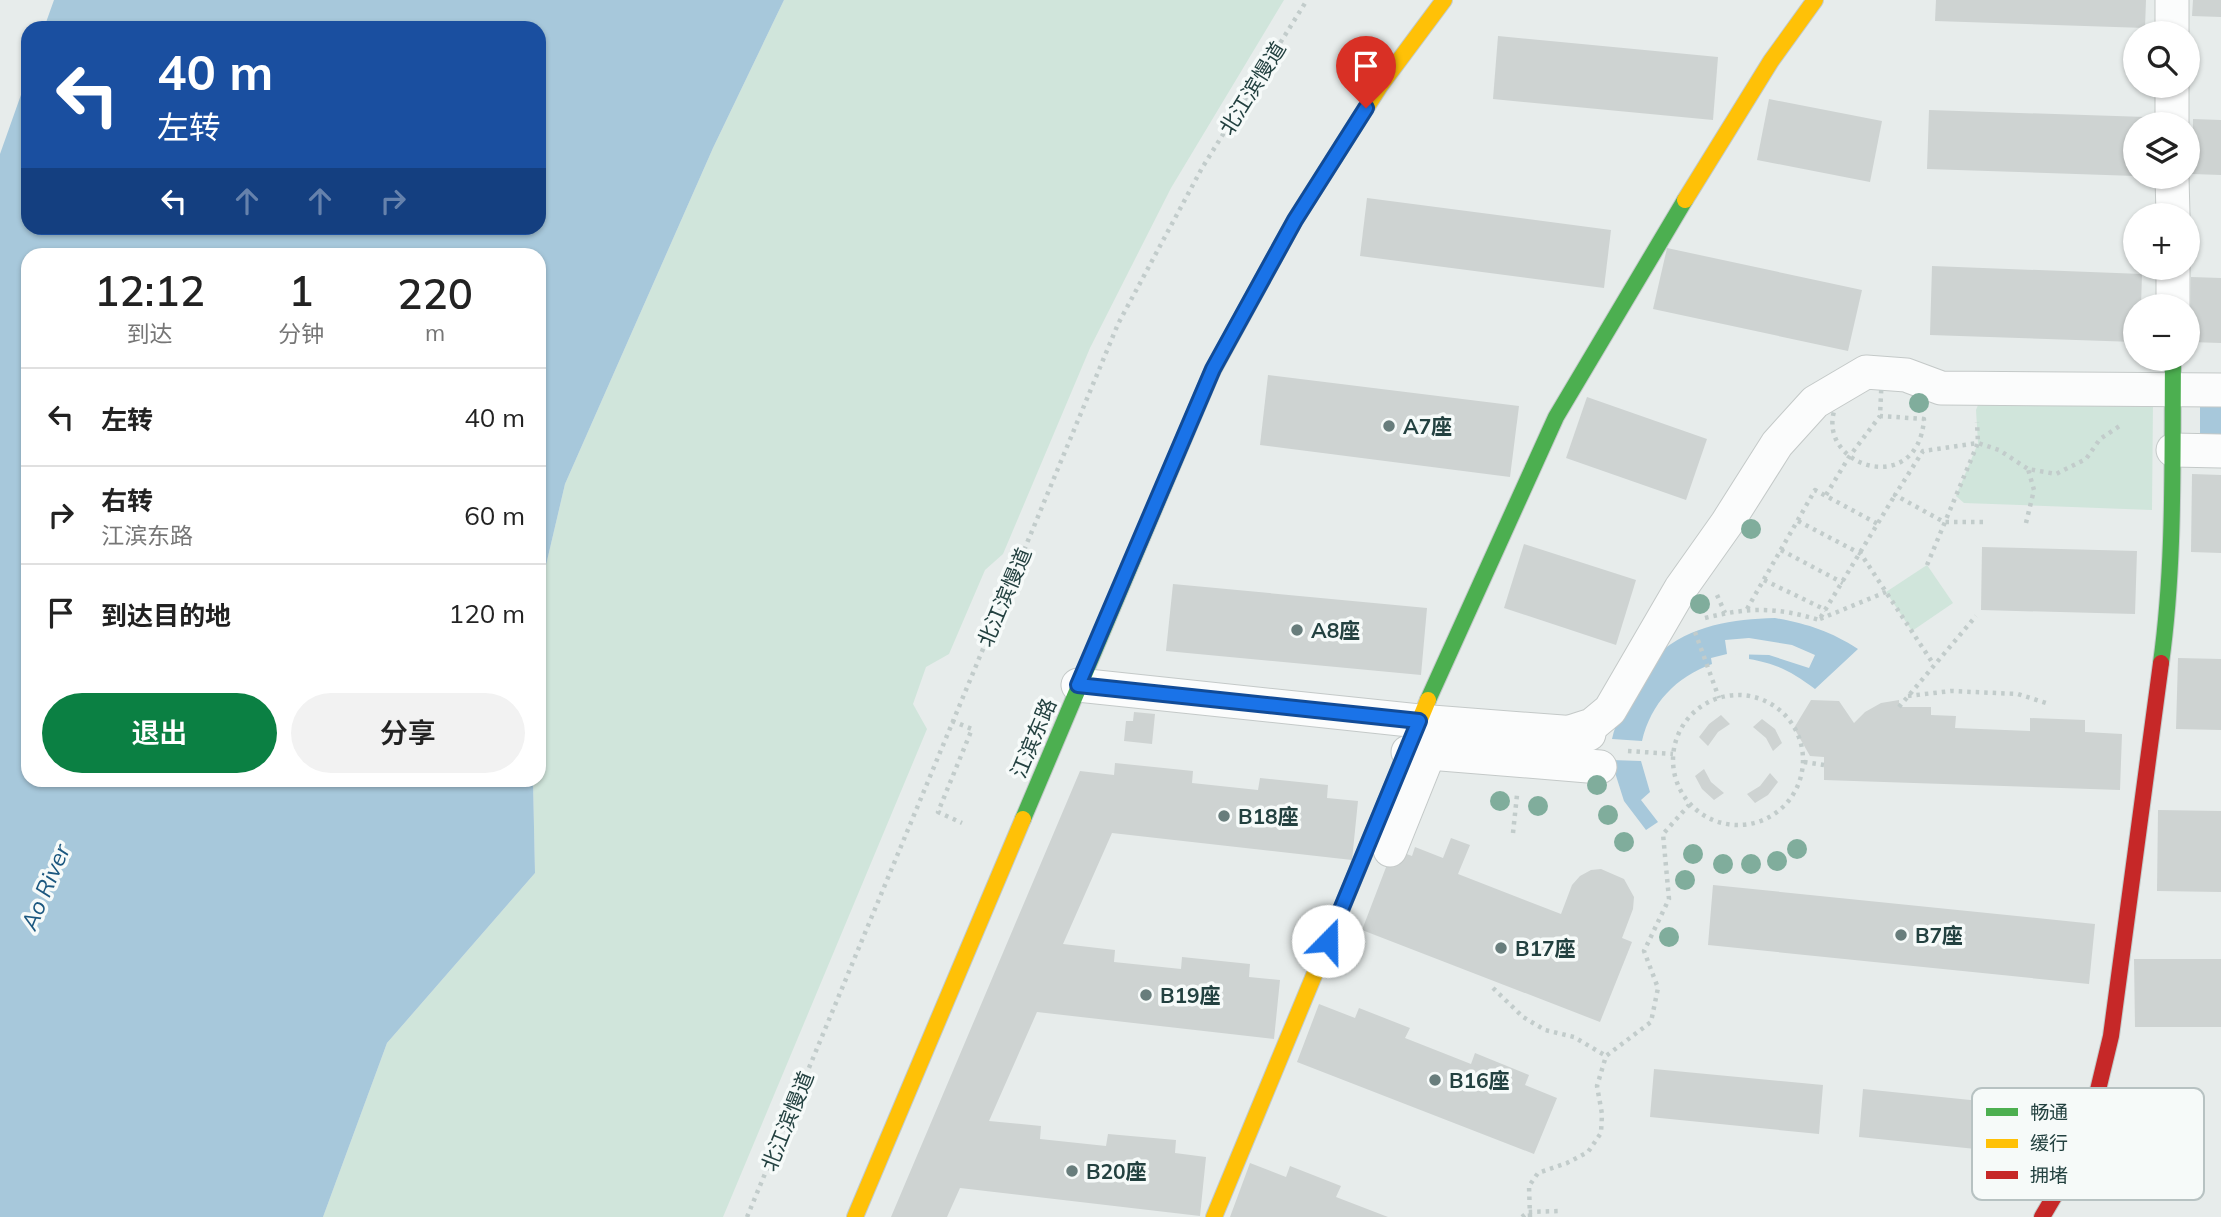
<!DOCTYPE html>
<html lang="zh">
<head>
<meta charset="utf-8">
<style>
	body { margin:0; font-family:Mulish,"Noto Sans SC",sans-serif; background:#f2f2f2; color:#222; height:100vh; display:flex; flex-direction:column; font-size:26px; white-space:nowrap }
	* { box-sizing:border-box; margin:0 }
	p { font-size:23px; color:#767676 }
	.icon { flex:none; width:38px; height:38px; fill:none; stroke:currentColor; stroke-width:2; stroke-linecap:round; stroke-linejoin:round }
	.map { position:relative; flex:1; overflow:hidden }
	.drawer { position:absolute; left:21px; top:248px; width:525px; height:539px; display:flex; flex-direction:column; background:#fff; border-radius:21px; box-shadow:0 2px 5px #0004 }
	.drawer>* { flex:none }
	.top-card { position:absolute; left:21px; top:21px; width:525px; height:214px; border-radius:21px; box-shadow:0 2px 5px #0004; background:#1a4fa0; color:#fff; overflow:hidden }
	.controls { position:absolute; left:2123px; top:21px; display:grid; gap:14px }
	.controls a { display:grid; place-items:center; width:77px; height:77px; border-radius:50%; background:#fff; box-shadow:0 2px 5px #0004; font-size:35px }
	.pin { position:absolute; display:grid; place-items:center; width:60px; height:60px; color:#fff; margin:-72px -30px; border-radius:50% 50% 50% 0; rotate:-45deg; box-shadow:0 0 7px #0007 }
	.pin .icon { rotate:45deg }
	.me { position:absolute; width:77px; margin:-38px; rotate:22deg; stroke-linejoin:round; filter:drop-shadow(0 0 5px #0008) }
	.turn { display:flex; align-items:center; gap:24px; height:147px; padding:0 21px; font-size:32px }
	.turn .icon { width:91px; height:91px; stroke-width:2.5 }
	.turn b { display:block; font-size:49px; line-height:60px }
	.lanes { display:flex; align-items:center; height:66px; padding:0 21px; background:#0003; justify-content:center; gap:35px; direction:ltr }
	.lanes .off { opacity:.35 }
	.eta { display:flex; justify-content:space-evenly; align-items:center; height:119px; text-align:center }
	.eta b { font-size:42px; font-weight:600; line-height:49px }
	.action { display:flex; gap:14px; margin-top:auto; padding:14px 21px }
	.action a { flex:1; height:80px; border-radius:42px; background:#0b8043; color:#fff; font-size:28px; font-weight:600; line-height:80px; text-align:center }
	.action a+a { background:#f2f2f2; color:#222 }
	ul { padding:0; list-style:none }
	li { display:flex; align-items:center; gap:21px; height:98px; padding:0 21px; border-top:2px solid #e0e0e0 }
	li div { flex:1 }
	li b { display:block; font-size:26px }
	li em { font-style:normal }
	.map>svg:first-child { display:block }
	.green { fill:#d0e5db }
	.water { fill:#a7c8db }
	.pier { fill:#e7eceb }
	.building { fill:#ced3d2 }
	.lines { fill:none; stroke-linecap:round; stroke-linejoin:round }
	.street-casing { stroke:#c4c9c8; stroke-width:35 }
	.fast-casing { stroke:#c2cac9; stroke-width:18 }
	.slow-casing { stroke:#c2cac9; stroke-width:18 }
	.jam-casing { stroke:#c2cac9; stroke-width:18 }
	.path { stroke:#c2cccb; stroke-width:4.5; stroke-dasharray:3.5 5; stroke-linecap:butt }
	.street { stroke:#fbfcfc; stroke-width:33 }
	.fast { stroke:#4caf50; stroke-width:16 }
	.slow { stroke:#ffc107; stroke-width:16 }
	.jam { stroke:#c62828; stroke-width:16 }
	.tree { fill:#80ad9c }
	.route-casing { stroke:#114b97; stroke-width:18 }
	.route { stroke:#1a73e8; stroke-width:12 }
	.poi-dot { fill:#687d7c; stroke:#f6faf9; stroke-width:2.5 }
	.labels { text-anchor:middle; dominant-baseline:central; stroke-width:7; stroke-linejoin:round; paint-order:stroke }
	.street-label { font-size:21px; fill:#234140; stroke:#f6faf9 }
	.poi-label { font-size:21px; font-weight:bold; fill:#234140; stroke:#f6faf9; text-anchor:start }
	.water-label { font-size:23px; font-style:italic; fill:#1b577f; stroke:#f6faf9 }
	.key { fill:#f6faf9; stroke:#b7c2c2; stroke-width:2 }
	.key-label { font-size:19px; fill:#234140 }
</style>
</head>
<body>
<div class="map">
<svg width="2221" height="1217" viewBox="0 0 2221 1217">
	<rect width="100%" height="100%" fill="#e7eceb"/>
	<g class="green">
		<path d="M 784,0 L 1284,0 L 1171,188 L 1090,348 L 1003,554 L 985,570 L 949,654 L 926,667 L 913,704 L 927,729 L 723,1217 L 323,1217 L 387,1043 L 535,873 L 533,781 L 539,780 L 539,595 L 565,484 L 713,148 Z"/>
		<path d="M 1980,400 L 2153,400 L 2152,510 L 1964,503 L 1956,496 L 1978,443 L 1976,410 Z"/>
		<path d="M 1927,565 L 1953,603 L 1912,631 L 1886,592 Z"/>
	</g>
	<g class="water">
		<path d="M 54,0 L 784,0 L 713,148 L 565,484 L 539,595 L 539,256 L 28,256 L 28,780 L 533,781 L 535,873 L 387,1043 L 323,1217 L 0,1217 L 0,154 L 28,75 L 28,228 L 539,228 L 539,28 L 44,28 Z"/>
		<rect x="2200" y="404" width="21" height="30"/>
		<path d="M 1775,618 C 1808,624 1830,631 1858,649 L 1815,689 C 1792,672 1778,664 1749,659 L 1749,653 L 1727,654 L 1711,658 L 1712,664 C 1676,677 1651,703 1642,741 L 1612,739 C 1616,720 1625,707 1635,691 C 1642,679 1649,663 1658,654 C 1691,625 1733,619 1775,618 Z"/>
		<path d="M 1611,760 L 1641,761 L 1650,792 L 1641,800 L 1658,822 L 1646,830 L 1624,801 Z"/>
	</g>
	<path class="pier" d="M 1749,638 L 1792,645 L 1815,655 L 1809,668 L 1769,655 L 1727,654 L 1725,640 Z"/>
	<g class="building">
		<path d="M 1936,0 L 2146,0 L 2145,28 L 1935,21 Z"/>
		<path d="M 2193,0 L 2221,0 L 2221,17 L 2192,16 Z"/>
		<path d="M 1498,36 L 1718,57 L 1713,120 L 1493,99 Z"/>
		<path d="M 1769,99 L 1882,121 L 1870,182 L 1757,160 Z"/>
		<path d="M 1929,110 L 2146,117 L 2145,124 L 2135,124 L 2135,176 L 1927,169 Z"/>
		<path d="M 2193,119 L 2221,120 L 2221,175 L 2192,174 Z"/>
		<path d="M 1367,198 L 1611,230 L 1604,288 L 1360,256 Z"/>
		<path d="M 1667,248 L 1862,290 L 1848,351 L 1653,309 Z"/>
		<path d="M 1932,266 L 2142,274 L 2141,306 L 2135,306 L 2135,342 L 1930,335 Z"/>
		<path d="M 2191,277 L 2221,278 L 2221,343 L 2190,342 Z"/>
		<path d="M 1268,375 L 1519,406 L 1510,477 L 1260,445 Z"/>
		<path d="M 1587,397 L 1707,439 L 1686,500 L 1566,458 Z"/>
		<path d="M 2192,474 L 2221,475 L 2221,553 L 2191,552 Z"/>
		<path d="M 1524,544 L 1636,580 L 1616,645 L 1504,608 Z"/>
		<path d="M 1982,547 L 2137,551 L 2135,614 L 1981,610 Z"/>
		<path d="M 1173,584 L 1427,608 L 1421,675 L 1166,651 Z"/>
		<path d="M 2178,658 L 2221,659 L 2221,730 L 2176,729 Z"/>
		<path d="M 1811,700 L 1839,701 L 1854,723 L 1865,712 L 1881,703 L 1899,700 L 1899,707 L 1931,707 L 1931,715 L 1956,716 L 1955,728 L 2030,731 L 2030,718 L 2085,720 L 2085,732 L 2122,734 L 2120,790 L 1824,780 L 1824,757 L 1810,756 L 1794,728 Z"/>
		<path d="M 1134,712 L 1155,714 L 1152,744 L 1124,741 L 1126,721 L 1133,721 Z"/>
		<path d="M 1721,715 L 1730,724 L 1718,732 L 1708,746 L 1699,737 L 1709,724 Z"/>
		<path d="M 1762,719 L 1775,729 L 1782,743 L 1773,751 L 1766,738 L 1753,727 Z"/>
		<path d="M 1115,763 L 1193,771 L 1192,783 L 1258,790 L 1260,778 L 1328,785 L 1327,798 L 1358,801 L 1352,860 L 1112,833 L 1063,944 L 1115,950 L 1114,962 L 1181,969 L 1182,957 L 1250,964 L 1249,977 L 1280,980 L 1274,1039 L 1037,1012 L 989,1121 L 1041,1126 L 1040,1139 L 1106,1146 L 1108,1134 L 1176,1140 L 1175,1153 L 1206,1157 L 1200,1216 L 960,1188 L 947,1217 L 891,1217 L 1080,771 L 1114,775 Z"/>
		<path d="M 1704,769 L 1711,782 L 1724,793 L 1714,800 L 1702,789 L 1695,776 Z"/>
		<path d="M 1770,773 L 1778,782 L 1768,795 L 1755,803 L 1747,794 L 1760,786 Z"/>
		<path d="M 2158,810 L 2221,811 L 2221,892 L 2157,891 Z"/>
		<path d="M 1451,838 L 1470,845 L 1458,874 L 1561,914 L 1572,885 L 1580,876 L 1591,870 L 1601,869 L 1624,879 L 1634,897 L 1633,909 L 1622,938 L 1632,942 L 1600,1022 L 1362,930 L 1393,849 L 1412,856 L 1415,847 L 1443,858 Z"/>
		<path d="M 1713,885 L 2095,924 L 2089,984 L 1708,945 Z"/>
		<path d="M 2134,959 L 2221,959 L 2221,1027 L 2135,1027 Z"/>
		<path d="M 1319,1004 L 1355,1018 L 1359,1008 L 1410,1028 L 1405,1038 L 1471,1064 L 1475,1053 L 1529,1075 L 1525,1085 L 1557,1098 L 1534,1154 L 1297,1062 Z"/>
		<path d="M 1654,1069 L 1823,1085 L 1819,1134 L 1650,1117 Z"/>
		<path d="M 1863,1089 L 2078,1111 L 2073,1159 L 1859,1137 Z"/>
		<path d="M 1250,1163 L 1286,1177 L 1290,1166 L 1341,1186 L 1336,1197 L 1388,1217 L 1230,1217 Z"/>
	</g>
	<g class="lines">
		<defs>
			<g id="street">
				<path d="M 2172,0 L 2172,33"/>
				<path d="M 2172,86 L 2172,124"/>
				<path d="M 2172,177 L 2173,215"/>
				<path d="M 2173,268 L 2173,306"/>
				<path d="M 2173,450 L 2221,451"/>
				<path d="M 1078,685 L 1419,721 L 1589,734"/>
				<path d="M 1567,733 L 1592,725 L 1610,710 L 1681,588 L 1727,523 L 1777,444 L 1815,402 L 1866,372 L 1906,375 L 1941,388 L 2221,390"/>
				<path d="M 1429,753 L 1600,767"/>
				<path d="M 1390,850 L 1429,753 L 1408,752"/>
			</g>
			<g id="fast">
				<path d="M 2161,663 C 2175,562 2172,460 2173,359"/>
				<path d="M 1428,700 L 1556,417 L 1685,200"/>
				<path d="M 1023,819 L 1212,372"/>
			</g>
			<g id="slow">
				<path d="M 1685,200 L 1771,61 L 1815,0"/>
				<path d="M 1212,372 L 1295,220 L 1380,86 L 1444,0"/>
				<path d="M 855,1217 L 1023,819"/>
				<path d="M 1214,1217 L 1428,700"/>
			</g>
			<path id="jam" d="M 2042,1217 L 2085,1144 L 2111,1036 L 2161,663"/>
		</defs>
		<use href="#street" class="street-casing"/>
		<use href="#fast" class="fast-casing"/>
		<use href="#slow" class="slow-casing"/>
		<use href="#jam" class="jam-casing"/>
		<g class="path">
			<path d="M 1882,373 L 1880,416 L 1924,419 C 1918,505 1800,461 1841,396 C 1850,381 1865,374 1882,373 Z"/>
			<path d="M 1826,495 L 1849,457 L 1880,416"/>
			<path d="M 1798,521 L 1861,554 L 1934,665"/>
			<path d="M 1983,522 L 1944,522 L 1895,495 L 1923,451 L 1978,443 L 1999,450 L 2028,469"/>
			<path d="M 2026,523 L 2034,490 L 2028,469 L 2056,474 L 2086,459 L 2100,439 L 2121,425"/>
			<path d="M 1781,550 L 1843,583"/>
			<path d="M 1927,565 L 1978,443 L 1977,422"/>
			<path d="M 1764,580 L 1826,610"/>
			<path d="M 1717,595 L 1725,613"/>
			<path d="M 1747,609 L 1815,490 L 1878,524"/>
			<path d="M 1705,618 C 1748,607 1777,607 1819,620 L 1895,495"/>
			<path d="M 1820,619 L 1886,592"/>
			<path d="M 1695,632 L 1719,698"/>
			<circle cx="1738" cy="760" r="65"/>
			<path d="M 1908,696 L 1951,691 L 2018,694 L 2046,703"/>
			<path d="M 1899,707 L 1976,616"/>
			<path d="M 952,721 L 972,729 L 938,812 L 962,823"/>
			<path d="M 1628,751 L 1673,754"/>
			<path d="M 1804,762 L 1824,765"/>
			<path d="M 1513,833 L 1517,795"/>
			<path d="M 1493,988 L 1523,1017 L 1545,1030 L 1574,1037 L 1606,1056"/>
			<path d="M 747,1217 L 1118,324 L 1202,168 L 1307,0"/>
			<path d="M 1522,1217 L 1528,1212 L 1559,1211"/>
			<path d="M 1530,1217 L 1529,1186 L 1538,1173 L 1567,1163 L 1588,1152 L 1601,1133 L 1602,1114 L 1597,1086 L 1606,1056 L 1651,1022 L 1658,988 L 1644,951 L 1669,899 L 1663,834 L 1689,805"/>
		</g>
		<use href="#street" class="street"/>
		<use href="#fast" class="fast"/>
		<use href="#slow" class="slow"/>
		<use href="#jam" class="jam"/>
	</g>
	<g class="tree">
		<circle cx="1919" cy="403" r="10"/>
		<circle cx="1751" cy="529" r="10"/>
		<circle cx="1700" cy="604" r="10"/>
		<circle cx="1597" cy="785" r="10"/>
		<circle cx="1500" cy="801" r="10"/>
		<circle cx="1538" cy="806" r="10"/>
		<circle cx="1608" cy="815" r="10"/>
		<circle cx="1624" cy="842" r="10"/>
		<circle cx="1797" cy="849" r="10"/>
		<circle cx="1693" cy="854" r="10"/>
		<circle cx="1777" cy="861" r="10"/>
		<circle cx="1723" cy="864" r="10"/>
		<circle cx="1751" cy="864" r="10"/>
		<circle cx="1685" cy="880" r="10"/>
		<circle cx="1669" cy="937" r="10"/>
	</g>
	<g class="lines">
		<defs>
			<path id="route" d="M 1328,941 L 1419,721 L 1078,685 L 1213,369 L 1295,220 L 1366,108"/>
		</defs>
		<use href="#route" class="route-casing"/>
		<use href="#route" class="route"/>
	</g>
	<g class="poi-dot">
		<circle cx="1389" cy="426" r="7"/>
		<circle cx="1297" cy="630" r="7"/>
		<circle cx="1224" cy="816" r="7"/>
		<circle cx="1901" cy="935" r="7"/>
		<circle cx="1501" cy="948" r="7"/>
		<circle cx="1146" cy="995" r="7"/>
		<circle cx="1435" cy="1080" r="7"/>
		<circle cx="1072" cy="1171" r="7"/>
	</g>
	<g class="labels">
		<g class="street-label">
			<text transform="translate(1252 88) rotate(-58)">北江滨慢道</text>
			<text transform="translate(1004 597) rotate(-67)">北江滨慢道</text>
			<text transform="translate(1033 738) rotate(-67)">江滨东路</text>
			<text transform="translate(787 1121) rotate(-68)">北江滨慢道</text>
		</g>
		<g class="poi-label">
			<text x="1403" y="426">A7座</text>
			<text x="1311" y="630">A8座</text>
			<text x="1238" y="816">B18座</text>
			<text x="1915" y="935">B7座</text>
			<text x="1515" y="948">B17座</text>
			<text x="1160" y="995">B19座</text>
			<text x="1449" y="1080">B16座</text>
			<text x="1086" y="1171">B20座</text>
		</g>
		<g class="water-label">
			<text transform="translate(45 887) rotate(-67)">Ao River</text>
		</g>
	</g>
	<rect x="1972" y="1088" width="232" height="112" rx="10" class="key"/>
	<rect x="1986" y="1108" width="32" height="8" fill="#4caf50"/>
	<rect x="1986" y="1139" width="32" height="9" fill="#ffc107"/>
	<rect x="1986" y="1171" width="32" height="8" fill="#c62828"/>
	<g class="key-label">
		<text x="2030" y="1119">畅通</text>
		<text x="2030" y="1150">缓行</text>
		<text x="2030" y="1182">拥堵</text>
	</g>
</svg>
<div class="controls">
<a><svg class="icon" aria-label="search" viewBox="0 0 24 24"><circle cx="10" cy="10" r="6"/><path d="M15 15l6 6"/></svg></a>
<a><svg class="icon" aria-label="layers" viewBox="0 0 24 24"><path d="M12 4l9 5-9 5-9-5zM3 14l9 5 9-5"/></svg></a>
<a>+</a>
<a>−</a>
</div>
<div class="pin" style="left:1366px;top:108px;background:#d93025"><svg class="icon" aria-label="arrive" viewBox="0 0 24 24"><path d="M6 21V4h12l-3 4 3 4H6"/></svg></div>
<svg class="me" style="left:1328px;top:941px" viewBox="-20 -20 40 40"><circle r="19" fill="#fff"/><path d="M0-13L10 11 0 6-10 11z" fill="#1a73e8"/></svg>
<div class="top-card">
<div class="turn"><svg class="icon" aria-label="left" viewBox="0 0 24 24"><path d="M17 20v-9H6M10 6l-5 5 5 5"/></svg><div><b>40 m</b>左转</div></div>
<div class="lanes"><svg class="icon" aria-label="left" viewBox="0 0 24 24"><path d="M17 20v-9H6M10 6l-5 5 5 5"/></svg><svg class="icon off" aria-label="ahead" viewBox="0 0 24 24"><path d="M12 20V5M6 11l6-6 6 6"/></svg><svg class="icon off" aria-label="ahead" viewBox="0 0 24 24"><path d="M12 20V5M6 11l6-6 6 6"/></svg><svg class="icon off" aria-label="right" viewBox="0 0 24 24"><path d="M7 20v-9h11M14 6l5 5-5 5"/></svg></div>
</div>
<section class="drawer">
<div class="eta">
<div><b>12:12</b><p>到达</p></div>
<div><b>1</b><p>分钟</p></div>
<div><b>220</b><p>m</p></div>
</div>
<ul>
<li><svg class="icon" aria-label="left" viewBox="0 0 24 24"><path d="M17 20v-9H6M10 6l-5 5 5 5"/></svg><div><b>左转</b></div><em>40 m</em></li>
<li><svg class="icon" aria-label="right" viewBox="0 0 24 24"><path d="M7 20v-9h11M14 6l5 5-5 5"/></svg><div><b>右转</b><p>江滨东路</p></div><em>60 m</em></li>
<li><svg class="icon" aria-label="arrive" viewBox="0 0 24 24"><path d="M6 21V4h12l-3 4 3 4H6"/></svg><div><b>到达目的地</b></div><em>120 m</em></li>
</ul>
<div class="action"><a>退出</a><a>分享</a></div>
</section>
</div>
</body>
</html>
